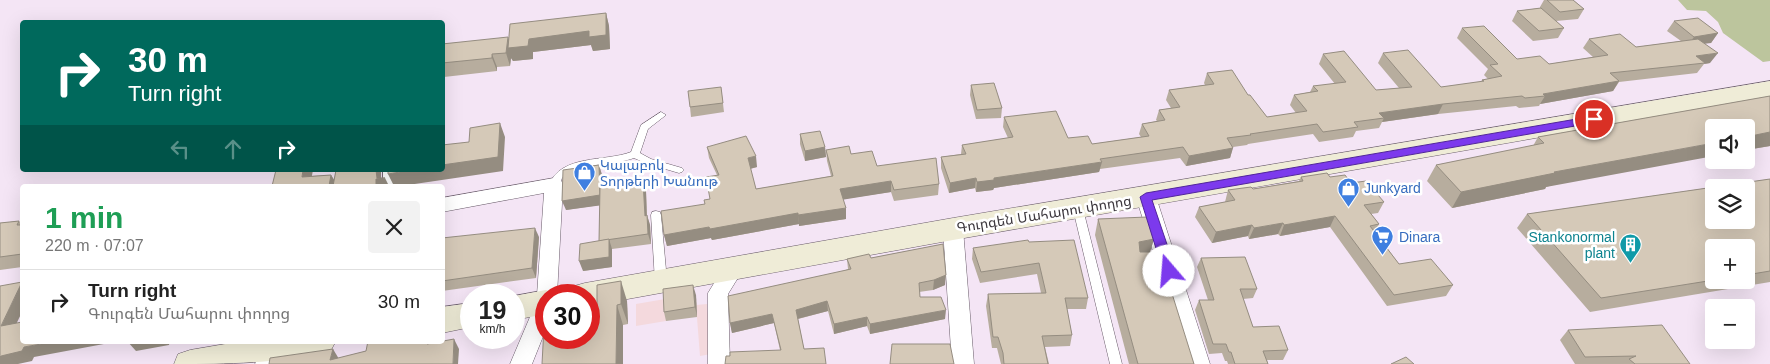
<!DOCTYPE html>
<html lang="en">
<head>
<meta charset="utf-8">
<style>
	body { margin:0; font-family:Helvetica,"Noto Sans Armenian",sans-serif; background:#f2f2f2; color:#222; height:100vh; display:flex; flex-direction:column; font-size:19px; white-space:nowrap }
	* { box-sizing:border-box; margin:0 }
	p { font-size:16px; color:#767676 }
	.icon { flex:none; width:28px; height:28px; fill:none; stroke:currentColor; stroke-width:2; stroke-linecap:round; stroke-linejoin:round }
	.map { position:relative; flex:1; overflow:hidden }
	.drawer { position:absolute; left:20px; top:184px; width:425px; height:160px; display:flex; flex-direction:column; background:#fff; border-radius:5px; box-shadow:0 5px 20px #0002 }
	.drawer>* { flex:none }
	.hud { position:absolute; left:20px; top:20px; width:425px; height:152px; border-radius:5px; box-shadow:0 5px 20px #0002; background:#00695c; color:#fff; overflow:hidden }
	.tools { position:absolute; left:1705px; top:119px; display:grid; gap:10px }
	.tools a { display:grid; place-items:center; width:50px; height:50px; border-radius:5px; background:#fff; box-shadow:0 5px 20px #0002; font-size:25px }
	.speed { position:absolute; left:460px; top:284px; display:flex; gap:10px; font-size:25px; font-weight:700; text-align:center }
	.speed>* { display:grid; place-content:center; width:65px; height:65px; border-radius:50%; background:#fff; box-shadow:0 5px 20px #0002; line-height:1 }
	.speed small { font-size:12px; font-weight:400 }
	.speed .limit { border:8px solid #d22; background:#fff; color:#111 }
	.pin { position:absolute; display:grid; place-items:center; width:42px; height:42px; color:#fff; margin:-21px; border:2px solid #fff; border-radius:50%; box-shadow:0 1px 5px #0007 }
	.me { position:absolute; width:55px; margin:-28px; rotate:342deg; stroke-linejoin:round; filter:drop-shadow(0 0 4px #0008) }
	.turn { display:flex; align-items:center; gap:18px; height:105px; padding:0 25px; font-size:22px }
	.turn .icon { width:65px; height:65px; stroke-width:2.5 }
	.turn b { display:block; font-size:35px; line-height:42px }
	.lanes { display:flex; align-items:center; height:48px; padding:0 25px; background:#0003; justify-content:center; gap:25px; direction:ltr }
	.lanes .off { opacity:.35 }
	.round { display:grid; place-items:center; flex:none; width:52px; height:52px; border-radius:5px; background:#f2f2f2 }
	.headline { display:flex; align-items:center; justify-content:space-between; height:85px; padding:0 25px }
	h1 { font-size:30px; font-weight:800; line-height:38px; color:#1e9e55 }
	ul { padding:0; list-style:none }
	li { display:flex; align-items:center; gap:15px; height:65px; padding:0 25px; border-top:1px solid #e0e0e0 }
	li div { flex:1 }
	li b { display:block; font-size:19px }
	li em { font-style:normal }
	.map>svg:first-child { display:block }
	.commercial { fill:#f4d9dd }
	.green { fill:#bcc59d }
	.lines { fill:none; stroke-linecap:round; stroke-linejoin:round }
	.service-casing { stroke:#695c6a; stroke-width:1 }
	.minor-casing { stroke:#695c6a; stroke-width:1 }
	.secondary-casing { stroke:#695c6a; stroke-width:1 }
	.service { fill:#fff; fill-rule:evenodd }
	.minor { fill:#fff; fill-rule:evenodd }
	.secondary { fill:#efecd7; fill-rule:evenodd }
	.wall { fill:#b7ad9e; fill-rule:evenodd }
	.shaded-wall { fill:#958d81 }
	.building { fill:#d5c9b8; stroke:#958d81; fill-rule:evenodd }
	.route { fill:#7c3aed; stroke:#51269a }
	.labels { text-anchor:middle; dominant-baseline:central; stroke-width:5; stroke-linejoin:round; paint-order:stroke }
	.shop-label { font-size:14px; fill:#366cbe; stroke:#fff; text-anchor:start }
	.street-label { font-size:14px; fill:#3d383e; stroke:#fff }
	.culture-label { font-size:14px; fill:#0d838f; stroke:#fff; text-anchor:end }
</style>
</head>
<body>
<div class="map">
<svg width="1770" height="364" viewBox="0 0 1770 364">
	<rect width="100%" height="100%" fill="#f4e5f5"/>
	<g class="commercial">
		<path d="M 665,299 L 666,321 L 636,326 L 636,304 Z"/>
		<path d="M 707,304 L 711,354 L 700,356 L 696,305 Z"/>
	</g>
	<path class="green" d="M 1678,0 L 1770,0 L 1770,61 L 1763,62 L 1723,33 L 1718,22 L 1706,11 L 1687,10 Z"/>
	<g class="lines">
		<defs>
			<g id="service">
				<path d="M 661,112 L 666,115 L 648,129 L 640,153 L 651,159 L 682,168 L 684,170 L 682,172 L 679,173 L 645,163 L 634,158 C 616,165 576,163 563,177 C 560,180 559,184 558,188 L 550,188 L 549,185 C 561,154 605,162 631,152 L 641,125 Z"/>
				<rect x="383" y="170" width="10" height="16"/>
				<path d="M 1078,205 L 1082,206 L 1083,209 L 1122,364 L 1110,364 L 1073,209 L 1074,206 Z"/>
				<path d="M 656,211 L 660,212 L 661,215 L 667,281 L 665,284 L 661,285 L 657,284 L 655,281 L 651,215 L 652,212 Z"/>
			</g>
			<g id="minor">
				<path d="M 554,178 L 561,180 L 563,185 L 557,295 L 546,295 L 546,329 L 532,364 L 510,364 L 538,298 L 537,295 L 544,193 L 442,212 L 442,198 Z"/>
				<path d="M 1146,190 L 1153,192 L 1156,197 L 1210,364 L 1188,364 L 1136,197 L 1139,192 Z"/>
				<path d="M 953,222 L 960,224 L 963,229 L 974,364 L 952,364 L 943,229 L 946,224 Z"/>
				<path d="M 734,260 L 741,262 L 744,268 L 728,294 L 730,364 L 708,364 L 708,293 L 727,262 Z"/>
				<path d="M 273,341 L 280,344 L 283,350 L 277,364 L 255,364 L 264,344 Z"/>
			</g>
			<g id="secondary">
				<path d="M 1770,81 L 1770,97 L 953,240 L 589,306 L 589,295 L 570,295 L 574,286 L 585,283 L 953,218 Z"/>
				<path d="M 546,290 L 558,295 L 546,295 L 546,314 L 514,320 L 514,296 Z"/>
				<path d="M 471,303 L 471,327 L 442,333 L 442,307 Z"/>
				<path d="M 243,341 L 336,341 L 331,350 C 281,364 227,364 174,364 L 178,354 L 190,350 Z"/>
			</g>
		</defs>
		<use href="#service" class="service-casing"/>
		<use href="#minor" class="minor-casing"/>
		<use href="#secondary" class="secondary-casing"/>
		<use href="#service" class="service"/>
		<use href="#minor" class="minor"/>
		<use href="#secondary" class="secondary"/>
	</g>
	<g class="wall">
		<path d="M 1544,0 L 1573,0 L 1584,9 L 1578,19 L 1556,21 L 1564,28 L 1558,38 L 1533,41 L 1512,21 L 1517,11 L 1540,8 L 1540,7 Z"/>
		<path d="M 606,13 L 609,26 L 610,49 L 593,51 L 591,45 L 533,52 L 533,59 L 513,61 L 511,58 L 510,66 L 497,67 L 497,71 L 444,77 L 442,84 L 442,44 L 509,39 Z"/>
		<path d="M 1674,21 L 1718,33 L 1711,43 L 1705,43 L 1710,63 L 1704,64 L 1697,73 L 1619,82 L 1613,91 L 1540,104 L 1539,106 L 1519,108 L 1516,106 L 1438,114 L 1382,122 L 1379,128 L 1356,131 L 1353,137 L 1319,142 L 1313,134 L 1248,144 L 1247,145 L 1233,147 L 1230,158 L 1186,166 L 1180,158 L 1100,169 L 1099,172 L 994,188 L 993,190 L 976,192 L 975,188 L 949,193 L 941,168 L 941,157 L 961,154 L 962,145 L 1008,138 L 1003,127 L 1004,117 L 1068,138 L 1092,144 L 1141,137 L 1139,134 L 1142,124 L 1157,121 L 1156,120 L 1159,110 L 1171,108 L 1166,100 L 1169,90 L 1205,85 L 1204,83 L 1207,73 L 1248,95 L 1267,117 L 1296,113 L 1290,105 L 1294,95 L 1310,92 L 1313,86 L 1335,84 L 1319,64 L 1323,54 L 1376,90 L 1399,88 L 1378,63 L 1383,53 L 1441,87 L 1481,82 L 1482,80 L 1488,79 L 1484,75 L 1488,69 L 1457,38 L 1462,28 L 1517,59 L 1549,64 L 1593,57 L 1583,48 L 1589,39 L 1636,47 L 1681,41 L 1667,31 Z"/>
		<path d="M 971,85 L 1002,108 L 1001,118 L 976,119 L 970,95 Z"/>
		<path d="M 721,87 L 724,112 L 691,117 L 690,107 Z"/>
		<path d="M 1770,96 L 1770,146 L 1746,150 L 1746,128 L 1546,187 L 1545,189 L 1452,208 L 1427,181 L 1436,165 L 1533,146 L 1538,137 Z"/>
		<path d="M 800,134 L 825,147 L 826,157 L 805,161 L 800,144 Z"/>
		<path d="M 707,147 L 757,167 L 750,169 L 756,189 L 831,176 L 827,161 L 826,150 L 851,154 L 877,166 L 939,184 L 938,195 L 894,201 L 891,192 L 843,199 L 846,219 L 799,226 L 799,224 L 712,240 L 711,238 L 667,246 L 664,235 L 705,204 L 710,199 L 717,175 L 709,158 Z"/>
		<path d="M 599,165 L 602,175 L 602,187 L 643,181 L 646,191 L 647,215 L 650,225 L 651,244 L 612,249 L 612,267 L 583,271 L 599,241 L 600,205 L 566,210 Z"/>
		<path d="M 336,170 L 381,170 L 381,178 L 389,186 L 272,186 L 312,176 L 331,175 L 334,180 Z"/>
		<path d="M 1301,177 L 1330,177 L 1351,183 L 1384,202 L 1378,213 L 1371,214 L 1379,224 L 1375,232 L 1399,264 L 1453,285 L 1446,296 L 1387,306 L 1330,227 L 1280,236 L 1278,234 L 1249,239 L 1248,236 L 1212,243 L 1195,217 L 1199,207 L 1225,202 L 1228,190 L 1253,189 L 1299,181 Z"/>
		<path d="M 1770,179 L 1770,282 L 1590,312 L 1517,228 L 1527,214 ZM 1746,248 L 1746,280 L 1714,280 Z"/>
		<path d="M 1098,219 L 1154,239 L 1150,252 L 1194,364 L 1129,364 L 1095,235 Z"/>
		<path d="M 19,221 L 22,225 L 22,267 L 0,270 L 0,223 Z"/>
		<path d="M 539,237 L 536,278 L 442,291 L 442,238 Z"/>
		<path d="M 1029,242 L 1088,298 L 1086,309 L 1067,309 L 1072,335 L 1070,346 L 1045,347 L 1049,364 L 1001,364 L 997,348 L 992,348 L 986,306 L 988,294 L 1041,293 L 1037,274 L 980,283 L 972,259 L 973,248 Z"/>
		<path d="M 943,244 L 945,285 L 933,290 L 919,292 L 920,297 L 945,319 L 870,334 L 867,326 L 834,334 L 828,311 L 798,319 L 804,349 L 780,350 L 774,323 L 732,333 L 730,323 L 848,269 L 847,259 L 871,258 Z"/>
		<path d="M 1201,258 L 1257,289 L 1253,298 L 1243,299 L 1253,327 L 1288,350 L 1283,360 L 1267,360 L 1268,364 L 1228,364 L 1227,361 L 1225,361 L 1222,353 L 1209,354 L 1195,310 L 1199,300 L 1208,300 L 1197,267 Z"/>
		<path d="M 597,285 L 627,301 L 628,324 L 623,325 L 623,364 L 542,364 L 597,319 Z"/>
		<path d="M 696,295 L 697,317 L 666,321 L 664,312 Z"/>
		<path d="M 1568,330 L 1690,364 L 1575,364 L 1560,340 Z"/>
	</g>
	<g class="shaded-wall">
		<path d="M 606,13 L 609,26 L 610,49 L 593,51 L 591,45 L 533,52 L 533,59 L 513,61 L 511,58 L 510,66 L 506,53 L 508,37 L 512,48 L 529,39 Z"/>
		<path d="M 1718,33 L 1711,43 L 1687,46 L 1694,37 Z"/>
		<path d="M 1718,53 L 1710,63 L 1704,64 L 1705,63 L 1696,56 Z"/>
		<path d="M 492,54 L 497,67 L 497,71 L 492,58 Z"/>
		<path d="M 1619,81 L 1613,91 L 1540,104 L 1545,96 L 1543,94 Z"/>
		<path d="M 1443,104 L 1438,114 L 1382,122 L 1384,118 L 1379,113 Z"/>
		<path d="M 500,123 L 505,137 L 503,171 L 401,186 L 394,186 L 388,174 L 412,170 L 442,170 L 442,165 Z"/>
		<path d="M 1770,132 L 1770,146 L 1746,150 L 1746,137 Z"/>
		<path d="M 1714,143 L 1714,156 L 1546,187 L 1545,189 L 1452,208 L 1461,192 L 1554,172 Z"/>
		<path d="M 825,147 L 826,157 L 805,161 L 805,151 Z"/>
		<path d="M 1233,148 L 1230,158 L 1186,166 L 1189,156 Z"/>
		<path d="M 756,156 L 757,167 L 749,169 L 748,158 Z"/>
		<path d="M 1102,162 L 1099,172 L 994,188 L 993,190 L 976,192 L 977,182 L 994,178 Z"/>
		<path d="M 599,165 L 602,175 L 603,205 L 566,210 L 562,201 Z"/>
		<path d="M 303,170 L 313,170 L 310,186 L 302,177 Z"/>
		<path d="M 376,170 L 381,170 L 381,179 L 385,178 L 389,186 L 377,186 L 376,185 Z"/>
		<path d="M 331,175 L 338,186 L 329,186 Z"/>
		<path d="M 976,178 L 975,188 L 949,193 L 950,183 Z"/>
		<path d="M 643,181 L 646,191 L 647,225 L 645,216 Z"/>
		<path d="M 891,181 L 891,192 L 841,200 L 840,189 Z"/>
		<path d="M 846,208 L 846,219 L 799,226 L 798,215 Z"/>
		<path d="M 798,213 L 799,224 L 712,240 L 711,238 L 667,246 L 664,235 L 709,227 Z"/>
		<path d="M 647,215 L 650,225 L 651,244 L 648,234 Z"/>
		<path d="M 1335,216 L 1330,227 L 1280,236 L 1284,225 Z"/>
		<path d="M 1283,223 L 1278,234 L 1249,239 L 1254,228 Z"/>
		<path d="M 1252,225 L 1248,236 L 1212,243 L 1216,232 Z"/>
		<path d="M 535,228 L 539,237 L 536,278 L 532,268 Z"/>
		<path d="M 609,239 L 612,249 L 612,267 L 583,271 L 579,261 Z"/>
		<path d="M 1154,239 L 1149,255 L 1135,258 L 1139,242 Z"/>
		<path d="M 946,275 L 945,285 L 933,290 L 934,280 Z"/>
		<path d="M 621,281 L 627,301 L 628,324 L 621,304 Z"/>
		<path d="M 22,282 L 22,312 L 11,335 L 1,326 Z"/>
		<path d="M 693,285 L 696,295 L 697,317 L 695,307 Z"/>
		<path d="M 827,301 L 828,311 L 797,319 L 796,310 Z"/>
		<path d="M 617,305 L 623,325 L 623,364 L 616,364 Z"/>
		<path d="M 946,310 L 945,319 L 870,334 L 870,324 Z"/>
		<path d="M 772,314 L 774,323 L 732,333 L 730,323 Z"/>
		<path d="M 867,317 L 867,326 L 834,334 L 834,324 Z"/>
		<path d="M 454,339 L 459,349 L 458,364 L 453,364 Z"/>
		<path d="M 58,341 L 120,341 L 34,357 L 32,361 L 18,364 L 0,364 L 0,357 L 1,356 L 24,347 Z"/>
		<path d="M 127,341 L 170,341 L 169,345 L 136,351 Z"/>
		<path d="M 427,341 L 434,341 L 432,354 L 427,344 Z"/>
		<path d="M 333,349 L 339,359 L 330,360 Z"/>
	</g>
	<g class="building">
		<path d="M 1547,0 L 1573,0 L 1584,9 L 1560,12 Z"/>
		<path d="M 1541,8 L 1564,28 L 1539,31 L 1517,11 Z"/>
		<path d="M 606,13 L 606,35 L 589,37 L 589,31 L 529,39 L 528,46 L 508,48 L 510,24 Z"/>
		<path d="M 1698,18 L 1718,33 L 1694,37 L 1674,21 Z"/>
		<path d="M 1484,26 L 1517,59 L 1540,56 L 1549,64 L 1608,55 L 1589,39 L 1620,34 L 1636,47 L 1698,39 L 1718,53 L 1696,56 L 1705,63 L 1610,73 L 1619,81 L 1543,94 L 1545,96 L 1525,98 L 1522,96 L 1443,104 L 1379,113 L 1384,118 L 1354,122 L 1358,127 L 1323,132 L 1317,124 L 1250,134 L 1251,135 L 1227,138 L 1233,148 L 1189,156 L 1183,147 L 1100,159 L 1102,162 L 994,178 L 994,180 L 977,182 L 976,178 L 950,183 L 941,157 L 966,154 L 962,145 L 1013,137 L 1004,117 L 1056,111 L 1068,138 L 1088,136 L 1092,144 L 1149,136 L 1142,124 L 1165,120 L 1159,110 L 1180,107 L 1169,90 L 1214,84 L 1207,73 L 1232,70 L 1248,95 L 1250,95 L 1267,117 L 1307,111 L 1294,95 L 1318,91 L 1313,86 L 1346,82 L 1323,54 L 1344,51 L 1376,90 L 1412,87 L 1383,53 L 1408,50 L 1441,87 L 1484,81 L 1482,80 L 1502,76 L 1490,65 L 1498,64 L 1462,28 Z"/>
		<path d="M 508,37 L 506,53 L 492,54 L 492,58 L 442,63 L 442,44 Z"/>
		<path d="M 994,83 L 1002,108 L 977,110 L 971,85 Z"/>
		<path d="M 721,87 L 723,103 L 690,107 L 688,91 Z"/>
		<path d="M 1770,96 L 1770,132 L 1746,137 L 1746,128 L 1714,128 L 1714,143 L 1554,172 L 1555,173 L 1461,192 L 1436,165 L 1544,143 L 1538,137 Z"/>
		<path d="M 500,123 L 498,157 L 442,165 L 442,145 L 469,142 L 470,128 Z"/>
		<path d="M 820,131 L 825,147 L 805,151 L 800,134 Z"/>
		<path d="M 746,136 L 756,156 L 748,158 L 756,189 L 833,176 L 826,150 L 849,146 L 851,154 L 872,151 L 877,166 L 936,158 L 939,184 L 894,190 L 891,181 L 840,189 L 846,208 L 798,215 L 798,213 L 710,229 L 709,227 L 664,235 L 661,211 L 705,204 L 704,200 L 710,199 L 706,177 L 719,175 L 707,147 Z"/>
		<path d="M 599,165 L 600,195 L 562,201 L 563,170 Z"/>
		<path d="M 276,170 L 303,170 L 302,177 L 331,175 L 329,186 L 272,186 Z"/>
		<path d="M 336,170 L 376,170 L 377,178 L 385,178 L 376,179 L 376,185 L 358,186 L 333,186 Z"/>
		<path d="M 388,170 L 412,170 L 388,174 Z"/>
		<path d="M 1327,173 L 1330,177 L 1345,175 L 1351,183 L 1366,181 L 1384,202 L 1364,205 L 1379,224 L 1370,226 L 1399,264 L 1431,259 L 1453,285 L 1394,295 L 1335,216 L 1284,225 L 1283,223 L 1254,228 L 1252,225 L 1216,232 L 1199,207 L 1235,200 L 1228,190 L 1251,187 L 1253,189 L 1303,181 L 1301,177 Z"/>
		<path d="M 1770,179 L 1770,271 L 1746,275 L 1746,248 L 1714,248 L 1714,280 L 1601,298 L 1527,214 ZM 1714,188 L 1746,188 L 1746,220 L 1714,220 Z"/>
		<path d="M 643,181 L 645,216 L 647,215 L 648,234 L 599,241 L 600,187 Z"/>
		<path d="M 1147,217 L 1154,239 L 1139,242 L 1140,252 L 1159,252 L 1194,364 L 1138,364 L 1098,219 Z"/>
		<path d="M 19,221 L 17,225 L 22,225 L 22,254 L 0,257 L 0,223 Z"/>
		<path d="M 535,228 L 532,268 L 442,281 L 442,238 Z"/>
		<path d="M 609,239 L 609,257 L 579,261 L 580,244 Z"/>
		<path d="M 1028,240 L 1029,242 L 1074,240 L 1088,298 L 1065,298 L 1072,335 L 1042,336 L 1048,364 L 1004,364 L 1003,353 L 998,337 L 993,337 L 988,294 L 1046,293 L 1039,263 L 981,272 L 973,248 Z"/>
		<path d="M 943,244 L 946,275 L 934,280 L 919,283 L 920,297 L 941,297 L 946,310 L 870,324 L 867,317 L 834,324 L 827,301 L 796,310 L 804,349 L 824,348 L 826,364 L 725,364 L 726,356 L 730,356 L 730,352 L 781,350 L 772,314 L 730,323 L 728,296 L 851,269 L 847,259 L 869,254 L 871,258 Z"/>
		<path d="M 1245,257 L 1257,289 L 1240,289 L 1253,327 L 1279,326 L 1288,350 L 1263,351 L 1268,364 L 1235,364 L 1231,352 L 1229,352 L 1226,344 L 1213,344 L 1199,300 L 1214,300 L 1201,258 Z"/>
		<path d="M 621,281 L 621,304 L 617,305 L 616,364 L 542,364 L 544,327 L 546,327 L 546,338 L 589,338 L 589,321 L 597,319 L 597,285 Z"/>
		<path d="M 22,282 L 1,326 L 22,322 L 22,341 L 58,341 L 24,347 L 22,351 L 1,356 L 0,357 L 0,286 Z"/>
		<path d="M 693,285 L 695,307 L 664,312 L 663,289 Z"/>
		<path d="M 1662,325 L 1690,364 L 1635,364 L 1629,359 L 1636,356 L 1585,357 L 1568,330 Z"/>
		<path d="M 454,339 L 453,364 L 269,364 L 270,358 L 333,349 L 330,360 L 366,351 L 368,341 L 427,341 L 427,344 Z"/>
		<path d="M 892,344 L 950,344 L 954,364 L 890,364 Z"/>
		<path d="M 1406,357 L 1414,364 L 1391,364 Z"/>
	</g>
	<path class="route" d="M 1594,116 L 1600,119 L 1598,122 L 1152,200 L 1176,271 L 1174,275 L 1165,275 L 1163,271 L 1140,197 L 1146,193 Z"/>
	<defs>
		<symbol id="shop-pin" viewBox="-11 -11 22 30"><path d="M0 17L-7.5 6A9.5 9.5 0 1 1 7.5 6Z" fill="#3f7fe0" stroke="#fff"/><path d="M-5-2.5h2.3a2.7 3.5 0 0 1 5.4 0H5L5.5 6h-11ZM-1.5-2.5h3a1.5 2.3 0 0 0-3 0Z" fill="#fff"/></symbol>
		<symbol id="supermarket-pin" viewBox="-11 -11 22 30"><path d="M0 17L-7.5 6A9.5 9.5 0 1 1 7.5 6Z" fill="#3f7fe0" stroke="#fff"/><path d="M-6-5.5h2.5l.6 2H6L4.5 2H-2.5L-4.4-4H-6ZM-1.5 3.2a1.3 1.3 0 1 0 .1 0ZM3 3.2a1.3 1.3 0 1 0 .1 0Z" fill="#fff"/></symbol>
		<symbol id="building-pin" viewBox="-11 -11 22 30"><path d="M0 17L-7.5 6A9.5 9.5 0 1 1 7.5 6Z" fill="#0f9aa8" stroke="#fff"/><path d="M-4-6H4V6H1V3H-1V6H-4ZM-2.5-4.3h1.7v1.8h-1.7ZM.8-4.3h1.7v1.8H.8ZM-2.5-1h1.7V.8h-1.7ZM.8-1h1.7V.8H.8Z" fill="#fff"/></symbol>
	</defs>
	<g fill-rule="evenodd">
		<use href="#shop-pin" x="572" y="160" width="25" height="34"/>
		<use href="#shop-pin" x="1336" y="176" width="25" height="34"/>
		<use href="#supermarket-pin" x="1370" y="224" width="25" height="34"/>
		<use href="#building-pin" x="1618" y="232" width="25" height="34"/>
	</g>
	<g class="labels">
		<g class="shop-label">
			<text x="600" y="165">Կալաբոկ<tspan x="600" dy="16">Տորթերի Խանութ</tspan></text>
			<text x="1364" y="188">Junkyard</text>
			<text x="1399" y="237">Dinara</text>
		</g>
		<g class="street-label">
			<text transform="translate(1044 214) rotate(-9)">Գուրգեն Մահարու փողոց</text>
		</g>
		<g class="culture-label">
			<text x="1615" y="237">Stankonormal<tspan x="1615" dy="16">plant</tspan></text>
		</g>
	</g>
</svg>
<div class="tools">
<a><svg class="icon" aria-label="sound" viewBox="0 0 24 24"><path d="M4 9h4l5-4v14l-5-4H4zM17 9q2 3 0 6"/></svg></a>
<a><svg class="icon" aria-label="layers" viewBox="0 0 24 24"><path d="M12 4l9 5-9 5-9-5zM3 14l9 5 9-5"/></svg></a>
<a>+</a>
<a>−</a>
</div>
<div class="speed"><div>19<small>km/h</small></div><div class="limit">30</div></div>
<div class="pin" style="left:1594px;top:119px;background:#d93025"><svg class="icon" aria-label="arrive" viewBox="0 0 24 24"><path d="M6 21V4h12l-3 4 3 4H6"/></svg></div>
<svg class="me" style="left:1169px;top:271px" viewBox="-20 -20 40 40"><circle r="19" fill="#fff"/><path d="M0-13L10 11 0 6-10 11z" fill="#7c3aed"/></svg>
<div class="hud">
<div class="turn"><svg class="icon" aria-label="right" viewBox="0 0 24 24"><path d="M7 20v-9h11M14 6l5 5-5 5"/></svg><div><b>30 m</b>Turn right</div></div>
<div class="lanes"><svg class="icon off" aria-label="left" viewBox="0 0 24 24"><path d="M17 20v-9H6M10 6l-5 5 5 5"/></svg><svg class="icon off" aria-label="ahead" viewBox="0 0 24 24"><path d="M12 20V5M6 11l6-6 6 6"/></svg><svg class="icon" aria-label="right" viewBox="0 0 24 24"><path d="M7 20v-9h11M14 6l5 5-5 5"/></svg></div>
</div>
<section class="drawer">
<div class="headline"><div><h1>1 min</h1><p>220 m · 07:07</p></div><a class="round"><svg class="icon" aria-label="close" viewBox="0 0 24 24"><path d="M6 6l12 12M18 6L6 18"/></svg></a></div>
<ul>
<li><svg class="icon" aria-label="right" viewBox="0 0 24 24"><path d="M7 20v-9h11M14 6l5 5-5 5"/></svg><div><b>Turn right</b><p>Գուրգեն Մահարու փողոց</p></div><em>30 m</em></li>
</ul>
</section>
</div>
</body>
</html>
